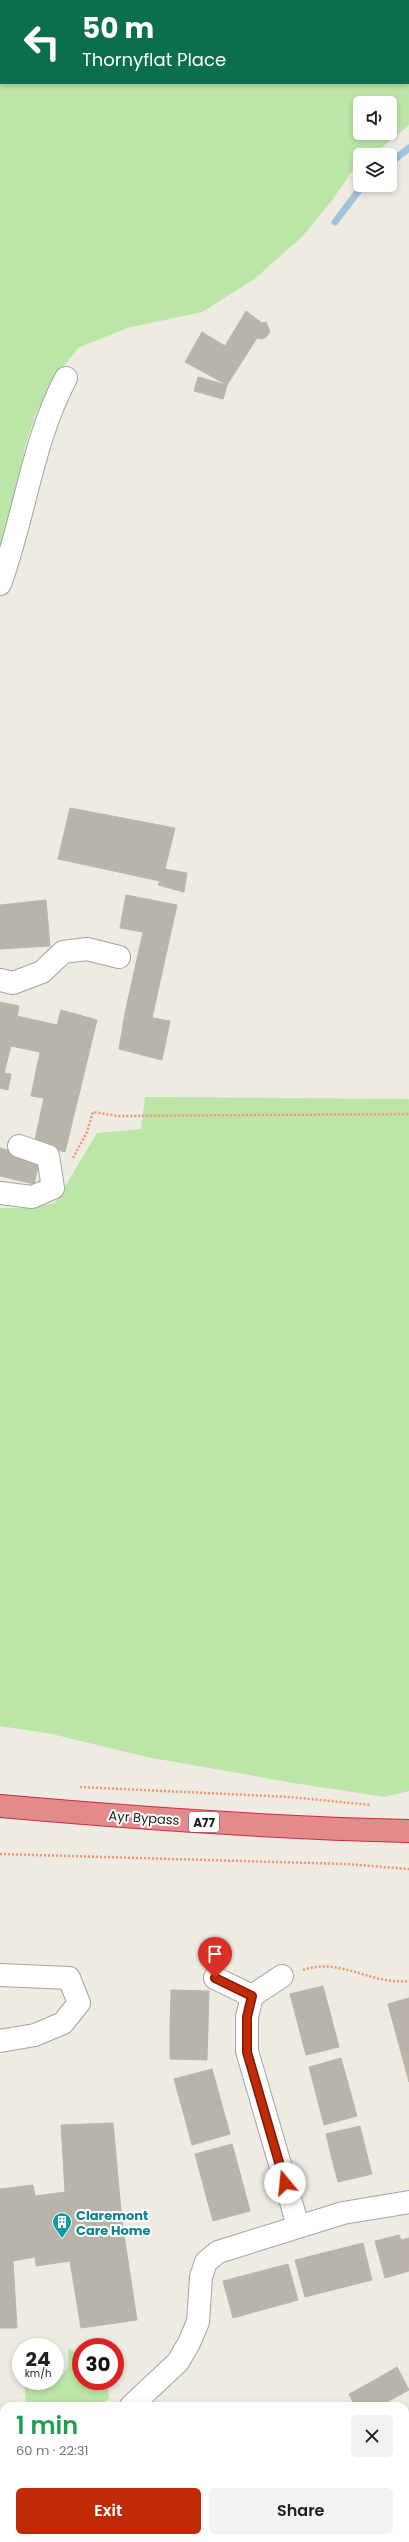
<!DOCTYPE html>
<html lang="en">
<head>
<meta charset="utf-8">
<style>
	body { margin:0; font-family:Poppins,sans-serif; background:#f2f2f2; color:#202124; height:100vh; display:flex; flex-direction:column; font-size:15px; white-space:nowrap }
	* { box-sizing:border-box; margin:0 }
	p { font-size:13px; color:#757577 }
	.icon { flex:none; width:22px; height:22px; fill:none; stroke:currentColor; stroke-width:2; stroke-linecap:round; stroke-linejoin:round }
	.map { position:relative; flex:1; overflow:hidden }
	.panel { position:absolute; left:0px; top:2402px; width:409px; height:140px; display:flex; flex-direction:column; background:#fff; border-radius:12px 12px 0 0; box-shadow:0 2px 6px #0003 }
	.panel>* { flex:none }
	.banner { position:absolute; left:0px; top:0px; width:409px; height:84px; box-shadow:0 2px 6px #0003; background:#0b6e4f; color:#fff; overflow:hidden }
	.tools { position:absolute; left:353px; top:96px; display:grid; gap:8px }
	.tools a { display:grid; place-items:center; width:44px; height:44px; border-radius:6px; background:#fff; box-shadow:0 2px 6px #0003; font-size:20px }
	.speed { position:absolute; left:12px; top:2338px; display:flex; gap:8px; font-size:20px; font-weight:700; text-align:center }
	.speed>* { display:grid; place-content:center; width:52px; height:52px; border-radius:50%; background:#fff; box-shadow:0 2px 6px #0003; line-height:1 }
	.speed small { font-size:10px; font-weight:400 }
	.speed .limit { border:6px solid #d22; background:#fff; color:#111 }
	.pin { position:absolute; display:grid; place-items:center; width:34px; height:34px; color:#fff; margin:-41px -17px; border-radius:50% 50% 50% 0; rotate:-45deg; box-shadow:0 0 4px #0007 }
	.pin .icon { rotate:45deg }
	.me { position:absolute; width:44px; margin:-22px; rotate:343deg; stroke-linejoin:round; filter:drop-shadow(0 0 3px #0008) }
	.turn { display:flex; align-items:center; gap:14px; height:84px; padding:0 16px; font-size:18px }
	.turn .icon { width:52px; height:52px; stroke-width:2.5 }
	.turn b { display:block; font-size:28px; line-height:34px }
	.round { display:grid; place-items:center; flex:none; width:42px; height:42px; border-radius:6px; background:#f2f2f2 }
	.overview { display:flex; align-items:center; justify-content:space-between; height:68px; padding:0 16px }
	h1 { font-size:24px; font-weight:600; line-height:30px; color:#1e9e55 }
	.button { display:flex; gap:8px; margin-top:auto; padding:8px 16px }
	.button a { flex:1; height:46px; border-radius:6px; background:#c02a07; color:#fff; font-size:16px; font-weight:600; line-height:46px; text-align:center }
	.button a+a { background:#f2f2f2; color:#202124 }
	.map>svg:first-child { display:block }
	.grass { fill:#bbe6a8; fill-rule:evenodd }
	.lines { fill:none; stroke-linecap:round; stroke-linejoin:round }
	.stream { stroke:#a3c3da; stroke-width:7 }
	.building { fill:#b9b4ab; stroke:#beb4a5 }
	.minor-casing { stroke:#a3a3a3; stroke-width:24 }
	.highway-casing { stroke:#d02943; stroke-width:24 }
	.path { stroke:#f4936b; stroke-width:2.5; stroke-dasharray:2 2; stroke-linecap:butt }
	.minor { stroke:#fff; stroke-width:22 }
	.highway { stroke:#e38b8b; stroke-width:22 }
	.route-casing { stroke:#7d1b05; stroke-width:10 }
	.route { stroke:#c02a07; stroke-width:7 }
	.labels { text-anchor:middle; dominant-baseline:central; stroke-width:4; stroke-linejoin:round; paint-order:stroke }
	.shield { fill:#fff; stroke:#606060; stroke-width:1 }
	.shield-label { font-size:12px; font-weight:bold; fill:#1c1c1c }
	.street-label { font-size:13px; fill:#1c1c1c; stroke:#fff }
	.culture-label { font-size:13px; font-weight:bold; fill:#0d838f; stroke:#fff; text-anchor:start }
</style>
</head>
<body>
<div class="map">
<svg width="409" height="2542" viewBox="0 0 409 2542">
	<rect width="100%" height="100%" fill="#edebe2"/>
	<g class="grass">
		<path d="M 0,0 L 409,0 L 409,125 L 373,155 L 360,155 L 360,165 L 353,170 L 333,199 L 301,238 L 253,280 L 202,312 L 127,328 L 78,348 L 61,370 L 36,413 L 25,447 L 11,516 L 0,555 ZM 1,1 L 408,1 L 408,83 L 1,83 ZM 360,103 L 390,103 L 390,133 L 360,133 Z"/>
		<path d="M 145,1097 L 409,1099 L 409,1791 L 385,1797 L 300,1784 L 147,1757 L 52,1734 L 0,1726 L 0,1208 L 30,1208 L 55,1203 L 97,1133 L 141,1129 Z"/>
		<path d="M 68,2348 L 81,2355 L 81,2381 L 103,2381 L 108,2388 L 109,2398 L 100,2406 L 26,2406 L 24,2381 L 55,2381 L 55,2376 L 63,2374 L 68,2366 Z"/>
		<path d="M 4,2452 L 4,2489 L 0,2493 L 0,2453 Z"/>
	</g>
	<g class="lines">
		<g class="stream">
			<path d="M 390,163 L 409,148"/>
			<path d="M 335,222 L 363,185"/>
		</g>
	</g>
	<g class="building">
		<path d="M 246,311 L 262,323 L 266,322 L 270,332 L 266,337 L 261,339 L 257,338 L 227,385 L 185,362 L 202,332 L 225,346 Z"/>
		<path d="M 198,377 L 227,385 L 223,399 L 194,391 Z"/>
		<path d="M 70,808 L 175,828 L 165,869 L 187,873 L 184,892 L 158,885 L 160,881 L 58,859 Z"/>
		<path d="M 126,895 L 177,905 L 152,1018 L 125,1013 L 143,932 L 120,928 Z"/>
		<path d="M 46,900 L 50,946 L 0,949 L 0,905 Z"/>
		<path d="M 0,1002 L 19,1006 L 17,1016 L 57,1025 L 61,1010 L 97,1020 L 65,1152 L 34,1144 L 44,1098 L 31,1096 L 40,1052 L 11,1046 L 4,1073 L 11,1074 L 8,1090 L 0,1088 Z"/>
		<path d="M 125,1013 L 170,1021 L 162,1060 L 119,1049 Z"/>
		<path d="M 0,1148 L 40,1159 L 34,1184 L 0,1176 Z"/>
		<path d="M 323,1986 L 339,2047 L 306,2055 L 290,1994 Z"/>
		<path d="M 171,1990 L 209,1991 L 208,2027 L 170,2026 Z"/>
		<path d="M 409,1998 L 409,2082 L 388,2004 Z"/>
		<path d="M 170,2026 L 208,2027 L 207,2060 L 170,2059 Z"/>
		<path d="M 341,2058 L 357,2116 L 324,2125 L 309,2067 Z"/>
		<path d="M 212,2069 L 222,2105 L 184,2115 L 174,2079 Z"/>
		<path d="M 222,2105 L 230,2134 L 192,2145 L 184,2115 Z"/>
		<path d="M 113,2123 L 122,2221 L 137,2320 L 81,2328 L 70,2261 L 36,2266 L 35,2257 L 13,2261 L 17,2328 L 0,2328 L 0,2189 L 33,2185 L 35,2196 L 65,2192 L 61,2125 Z"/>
		<path d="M 360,2126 L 366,2151 L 332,2159 L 326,2134 Z"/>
		<path d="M 232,2144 L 241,2177 L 204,2188 L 195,2154 Z"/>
		<path d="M 366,2151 L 372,2174 L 338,2182 L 332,2159 Z"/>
		<path d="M 241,2177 L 250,2211 L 213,2221 L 204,2188 Z"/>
		<path d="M 399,2235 L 401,2240 L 409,2238 L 409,2271 L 385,2278 L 375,2241 Z"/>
		<path d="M 363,2243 L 372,2280 L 305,2297 L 295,2260 Z"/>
		<path d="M 288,2264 L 298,2300 L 233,2318 L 223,2281 Z"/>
		<path d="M 397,2367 L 409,2390 L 385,2403 L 373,2381 Z"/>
		<path d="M 373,2381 L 385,2403 L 381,2406 L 355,2406 L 349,2394 Z"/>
		<path d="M 405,2524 L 409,2525 L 409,2542 L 390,2542 L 391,2538 L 405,2538 Z"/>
		<path d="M 101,2538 L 141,2538 L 138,2542 L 105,2542 Z"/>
		<path d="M 362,2538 L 391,2538 L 390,2542 L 361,2542 Z"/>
	</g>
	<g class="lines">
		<defs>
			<g id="minor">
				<path d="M 0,584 C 25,516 32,442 66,378"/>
				<path d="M 0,980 L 13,983 L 42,972 L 63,952 L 87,949 L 119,957"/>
				<path d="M 0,1193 L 32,1197 L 53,1188 L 48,1156 L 19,1146"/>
				<path d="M 0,1975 L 69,1978 L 79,2003 L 63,2023 L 35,2035 L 0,2041"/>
				<path d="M 282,1976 L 252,1996 L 247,2017 L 247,2051 L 298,2226"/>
				<path d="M 215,1978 L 252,1996"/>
				<path d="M 131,2406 L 178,2362 L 189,2343 L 198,2322 L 201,2277 L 206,2262 L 218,2252 L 343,2213 L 409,2202"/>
				<path d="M 405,2428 L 409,2427"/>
				<path d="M 405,2446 L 409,2452"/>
				<path d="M 0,2525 L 4,2522"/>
				<path d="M 286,2542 L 287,2538"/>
			</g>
			<path id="highway" d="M 0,1806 C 136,1818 272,1828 409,1831"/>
		</defs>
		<use href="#minor" class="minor-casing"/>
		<use href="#highway" class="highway-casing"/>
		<g class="path">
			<path d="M 73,1158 L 87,1132 L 93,1112 L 118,1116 L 409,1114"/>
			<path d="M 80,1787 L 290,1797 L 371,1805"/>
			<path d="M 0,1854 L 346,1864 L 409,1869"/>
			<path d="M 303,1970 C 341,1957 370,1985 409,1981"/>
		</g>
		<use href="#minor" class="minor"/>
		<use href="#highway" class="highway"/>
	</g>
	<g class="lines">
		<defs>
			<path id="route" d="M 215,1978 L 252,1996 L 247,2017 L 247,2052 L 285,2183"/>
		</defs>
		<use href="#route" class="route-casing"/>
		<use href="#route" class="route"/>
	</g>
	<defs>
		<symbol id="building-pin" viewBox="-11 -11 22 30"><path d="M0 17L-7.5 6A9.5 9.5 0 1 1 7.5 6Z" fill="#0f9aa8" stroke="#fff"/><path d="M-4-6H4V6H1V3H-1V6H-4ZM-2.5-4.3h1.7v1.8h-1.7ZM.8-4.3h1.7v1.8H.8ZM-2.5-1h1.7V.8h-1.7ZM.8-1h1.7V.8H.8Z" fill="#fff"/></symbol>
	</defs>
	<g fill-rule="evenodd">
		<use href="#building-pin" x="51" y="2211" width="22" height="30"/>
	</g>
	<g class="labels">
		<rect class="shield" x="189" y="1812" width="30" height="20" rx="3"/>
		<g class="shield-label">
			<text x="204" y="1822">A77</text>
		</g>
		<g class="street-label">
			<text transform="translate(144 1818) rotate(4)">Ayr Bypass</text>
		</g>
		<g class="culture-label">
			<text x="76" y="2215">Claremont<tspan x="76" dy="15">Care Home</tspan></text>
		</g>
	</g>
</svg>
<div class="tools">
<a><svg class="icon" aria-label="sound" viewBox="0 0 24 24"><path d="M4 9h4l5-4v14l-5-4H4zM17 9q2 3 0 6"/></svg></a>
<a><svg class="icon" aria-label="layers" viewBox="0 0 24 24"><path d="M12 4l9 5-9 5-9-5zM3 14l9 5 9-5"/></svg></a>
</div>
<div class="speed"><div>24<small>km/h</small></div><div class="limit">30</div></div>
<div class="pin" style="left:215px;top:1978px;background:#d93025"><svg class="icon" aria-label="arrive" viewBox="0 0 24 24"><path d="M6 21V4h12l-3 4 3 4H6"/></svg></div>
<svg class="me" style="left:285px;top:2183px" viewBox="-20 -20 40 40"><circle r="19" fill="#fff"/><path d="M0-13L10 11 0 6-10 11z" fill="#c02a07"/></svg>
<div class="banner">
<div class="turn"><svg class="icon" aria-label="left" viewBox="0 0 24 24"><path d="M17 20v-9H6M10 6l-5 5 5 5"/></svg><div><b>50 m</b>Thornyflat Place</div></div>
</div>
<section class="panel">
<div class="overview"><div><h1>1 min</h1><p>60 m · 22:31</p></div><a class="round"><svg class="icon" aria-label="close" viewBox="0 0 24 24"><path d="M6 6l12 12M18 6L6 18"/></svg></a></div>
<div class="button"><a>Exit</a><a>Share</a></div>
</section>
</div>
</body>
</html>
